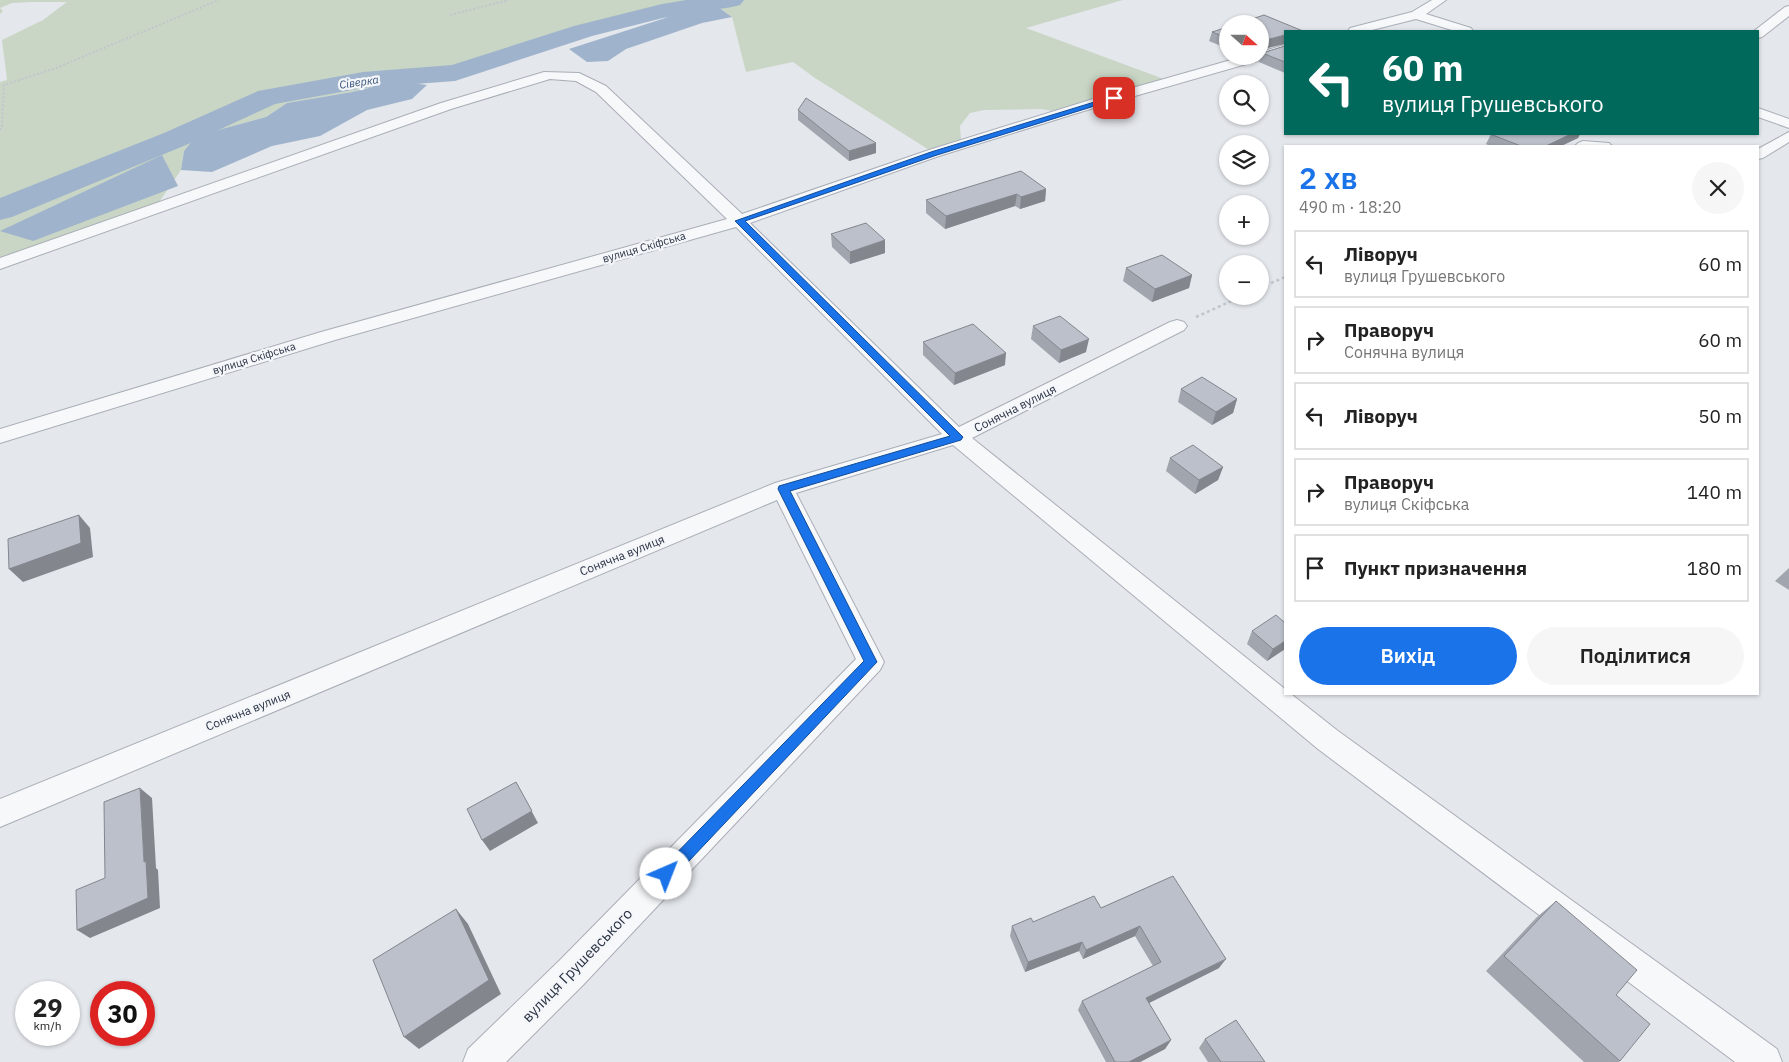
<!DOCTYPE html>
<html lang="uk">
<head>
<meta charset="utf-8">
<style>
	body { margin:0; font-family:"IBM Plex Sans",sans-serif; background:#f6f6f6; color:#222; height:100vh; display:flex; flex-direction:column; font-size:19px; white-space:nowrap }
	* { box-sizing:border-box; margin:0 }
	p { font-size:16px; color:#767676 }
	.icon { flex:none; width:28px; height:28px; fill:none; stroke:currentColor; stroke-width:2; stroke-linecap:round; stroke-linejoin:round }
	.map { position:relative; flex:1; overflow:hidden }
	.side { position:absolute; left:1284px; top:145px; width:475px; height:550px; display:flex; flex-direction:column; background:#fff; border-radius:0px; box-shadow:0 1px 4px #0004 }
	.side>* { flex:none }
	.hud { position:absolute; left:1284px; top:30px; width:475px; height:105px; border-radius:0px; box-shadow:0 1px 4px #0004; background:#00695c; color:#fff; overflow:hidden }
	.needle { width:32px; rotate:111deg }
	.tools { position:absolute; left:1219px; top:15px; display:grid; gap:10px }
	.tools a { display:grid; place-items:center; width:50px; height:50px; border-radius:50%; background:#fff; box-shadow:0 1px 4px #0004; font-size:25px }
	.speed { position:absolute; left:15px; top:981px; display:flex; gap:10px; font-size:25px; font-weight:700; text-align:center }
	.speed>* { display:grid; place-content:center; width:65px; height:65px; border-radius:50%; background:#fff; box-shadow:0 1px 4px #0004; line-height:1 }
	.speed small { font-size:12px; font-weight:400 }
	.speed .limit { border:8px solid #d22; background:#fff; color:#111 }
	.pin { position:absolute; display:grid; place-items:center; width:42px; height:42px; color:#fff; margin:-21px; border-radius:10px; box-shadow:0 2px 8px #0006 }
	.me { position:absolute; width:55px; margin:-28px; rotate:44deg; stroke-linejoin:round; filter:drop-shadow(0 0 4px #0008) }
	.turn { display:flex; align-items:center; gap:18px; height:105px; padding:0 15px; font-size:22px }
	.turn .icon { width:65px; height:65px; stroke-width:2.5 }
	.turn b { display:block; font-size:35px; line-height:42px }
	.round { display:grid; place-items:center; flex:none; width:52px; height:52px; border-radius:26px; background:#f6f6f6 }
	.head { display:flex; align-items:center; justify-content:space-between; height:85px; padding:0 15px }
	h1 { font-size:30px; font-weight:600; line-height:38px; color:#1a73e8 }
	.action { display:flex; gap:10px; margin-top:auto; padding:10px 15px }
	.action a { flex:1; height:58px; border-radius:30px; background:#1a73e8; color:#fff; font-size:20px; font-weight:600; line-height:58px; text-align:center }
	.action a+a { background:#f6f6f6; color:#222 }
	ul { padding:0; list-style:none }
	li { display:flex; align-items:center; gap:15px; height:68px; margin:0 10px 8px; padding:0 5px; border:2px solid #e0e0e0; border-radius:0px }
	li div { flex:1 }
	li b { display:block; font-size:19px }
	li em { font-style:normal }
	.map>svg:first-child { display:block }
	.green { fill:#c9d6c5 }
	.water { fill:#9fb4cc }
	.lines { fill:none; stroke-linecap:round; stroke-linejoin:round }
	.river { fill:#9fb4cc; fill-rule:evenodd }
	.street-casing { stroke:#a9aeb7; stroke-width:2 }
	.path-far1 { stroke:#c2c5cb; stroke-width:2; stroke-dasharray:2 2; stroke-linecap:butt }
	.path { stroke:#c2c5cb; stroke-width:2.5; stroke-dasharray:3 3; stroke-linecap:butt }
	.street { fill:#f7f8fa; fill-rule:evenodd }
	.wall { fill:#a1a5ae }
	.shaded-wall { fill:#83868d }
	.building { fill:#bbc0ca; stroke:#83868d }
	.route { fill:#1a73e8; stroke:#114b97 }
	.labels { text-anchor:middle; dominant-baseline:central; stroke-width:4.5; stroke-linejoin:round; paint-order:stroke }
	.far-water-label { font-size:11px; font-style:italic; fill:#34527a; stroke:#f4f6f9 }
	.far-street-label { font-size:11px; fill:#2b3445; stroke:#f4f6f9 }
	.street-label { font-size:12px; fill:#2b3445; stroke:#f4f6f9 }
	.near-street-label { font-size:15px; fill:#2b3445; stroke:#f4f6f9 }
</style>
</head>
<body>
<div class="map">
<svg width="1789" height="1062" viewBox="0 0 1789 1062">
	<rect width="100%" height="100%" fill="#e4e7ec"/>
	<path class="green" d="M 0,0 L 1123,0 L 1026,28 L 1172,82 L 1064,113 L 1041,109 L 984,110 L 970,113 L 960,126 L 961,141 L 934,153 L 815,78 L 793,62 L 746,72 L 732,17 L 708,0 L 583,31 L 455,73 L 398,81 L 352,92 L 287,103 L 266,117 L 197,136 L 184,151 L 181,170 L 157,205 L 0,258 L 0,82 L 7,80 L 2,40 L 43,20 L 67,2 L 31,2 L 12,3 L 0,8 L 3,11 L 0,14 Z"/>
	<g class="water">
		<path d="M 715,5 L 732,17 L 702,23 L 626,49 L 608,61 L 587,62 L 569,49 L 687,11 Z"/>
		<path d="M 398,81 L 427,85 L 412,99 L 367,110 L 320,136 L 272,146 L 212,172 L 181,170 L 184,151 L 196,136 L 266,117 L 287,103 L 352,92 Z"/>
		<path d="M 162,155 L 178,186 L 33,241 L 0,231 Z"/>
	</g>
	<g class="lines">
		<path class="river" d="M 686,0 L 744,0 L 740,5 L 732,7 L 663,18 L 592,36 L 455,81 L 363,88 L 275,104 L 186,145 L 12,217 L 0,220 L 0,198 L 164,133 L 258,91 L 363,72 L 452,65 L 574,26 L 662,4 Z"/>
		<defs>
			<g id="street">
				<path d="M 1432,0 L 1446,0 L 1426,14 L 1471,28 L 1473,31 L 1455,31 L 1416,19 L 1368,31 L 1348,31 L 1350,28 L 1412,12 Z"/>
				<path d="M 1789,6 L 1789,16 L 1762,37 L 1758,38 L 1758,31 L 1754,31 L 1785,7 Z"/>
				<path d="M 1285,45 L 1285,53 L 1100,106 L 939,156 L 750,223 L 959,427 L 1170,322 L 1177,320 L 1184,322 L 1187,326 L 1184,330 L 972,438 L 1285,689 L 1285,694 L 1291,694 L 1338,731 L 1777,1049 L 1782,1062 L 1735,1062 L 1318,749 L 953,445 L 796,493 L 884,662 L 880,670 L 583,985 L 506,1062 L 463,1062 L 468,1049 L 559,961 L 856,659 L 777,500 L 0,827 L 0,799 L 775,483 L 942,434 L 736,227 L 335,340 L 0,443 L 0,429 L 321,332 L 727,219 L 596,92 L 576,81 L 550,79 L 451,109 L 0,269 L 0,258 L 441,103 L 544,72 L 579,73 L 606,86 L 742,214 L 929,150 L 1090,100 L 1245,56 L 1260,56 L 1260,52 Z"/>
				<path d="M 1758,108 L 1789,119 L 1789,128 L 1758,117 Z"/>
				<path d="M 1789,132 L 1789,142 L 1763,158 L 1758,159 L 1758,149 Z"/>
				<path d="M 1583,141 L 1609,143 L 1612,146 L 1575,146 L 1578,143 Z"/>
			</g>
		</defs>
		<use href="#street" class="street-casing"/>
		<g class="path-far1">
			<path d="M 450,15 L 509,0"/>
			<path d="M 0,130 L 2,125 L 4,85 L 56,68 L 219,0"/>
		</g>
		<g class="path">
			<path d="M 1260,288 L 1285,277"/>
			<path d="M 1196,317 L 1242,296"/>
		</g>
		<use href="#street" class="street"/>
	</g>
	<g class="wall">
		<path d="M 1228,27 L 1228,49 L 1209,41 L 1212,32 Z"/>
		<path d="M 1285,46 L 1285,73 L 1259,62 L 1262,53 Z"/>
		<path d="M 798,110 L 876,153 L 849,161 L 798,120 Z"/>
		<path d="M 1491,134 L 1580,134 L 1578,138 L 1561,146 L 1490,146 L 1486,144 Z"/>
		<path d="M 1046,189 L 1045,201 L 1020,209 L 1015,206 L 945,229 L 926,213 L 926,200 Z"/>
		<path d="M 831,234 L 885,253 L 850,264 L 832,247 Z"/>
		<path d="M 1126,268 L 1192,275 L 1189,288 L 1152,302 L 1123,281 Z"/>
		<path d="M 1033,326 L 1086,352 L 1059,363 L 1031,339 Z"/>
		<path d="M 923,342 L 1005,365 L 954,385 L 923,355 Z"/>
		<path d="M 1181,389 L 1237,399 L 1233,413 L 1212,425 L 1178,402 Z"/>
		<path d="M 1170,458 L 1223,467 L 1218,480 L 1195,494 L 1166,471 Z"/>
		<path d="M 1789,568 L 1789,590 L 1775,581 Z"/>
		<path d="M 1252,631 L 1285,649 L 1267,661 L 1247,644 Z"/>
		<path d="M 1173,876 L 1219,968 L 1149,1003 L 1171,1040 L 1165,1049 L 1140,1062 L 1106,1062 L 1078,1010 L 1082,1001 L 1153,966 L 1135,936 L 1083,959 L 1079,951 L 1025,972 L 1010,936 L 1012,926 L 1101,908 Z"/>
		<path d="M 1556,901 L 1616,995 L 1620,1061 L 1619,1062 L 1584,1062 L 1486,971 L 1537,917 Z"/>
		<path d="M 1205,1039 L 1265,1062 L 1208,1062 L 1199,1048 Z"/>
	</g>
	<g class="shaded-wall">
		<path d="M 1285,35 L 1285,44 L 1260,50 L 1260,47 L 1262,41 Z"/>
		<path d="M 1571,134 L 1580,134 L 1578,138 L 1561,146 L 1546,146 Z"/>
		<path d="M 876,143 L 876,153 L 849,161 L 849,151 Z"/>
		<path d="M 1046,189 L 1045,201 L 1020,209 L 1021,197 Z"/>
		<path d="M 1017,194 L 1015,206 L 945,229 L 946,216 Z"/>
		<path d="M 885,240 L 885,253 L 850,264 L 850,252 Z"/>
		<path d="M 1192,275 L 1189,288 L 1152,302 L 1155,289 Z"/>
		<path d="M 1089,339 L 1086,352 L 1059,363 L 1061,350 Z"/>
		<path d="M 1006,353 L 1005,365 L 954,385 L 955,373 Z"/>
		<path d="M 1237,399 L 1233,413 L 1212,425 L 1216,412 Z"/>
		<path d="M 1223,467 L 1218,480 L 1195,494 L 1199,480 Z"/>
		<path d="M 79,515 L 90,528 L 93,557 L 23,582 L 9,569 Z"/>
		<path d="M 1285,641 L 1285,649 L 1267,661 L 1273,649 Z"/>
		<path d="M 516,782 L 538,823 L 490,851 L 482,840 Z"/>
		<path d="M 140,788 L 152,798 L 156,868 L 158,870 L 160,908 L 90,938 L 77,930 L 144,862 Z"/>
		<path d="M 456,909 L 468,924 L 501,994 L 419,1049 L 404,1037 Z"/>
		<path d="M 1140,926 L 1135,936 L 1083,959 L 1086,950 Z"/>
		<path d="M 1082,942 L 1079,951 L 1025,972 L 1028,962 Z"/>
		<path d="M 1226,959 L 1219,968 L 1141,1007 L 1146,998 Z"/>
		<path d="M 1171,1040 L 1165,1049 L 1140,1062 L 1129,1062 Z"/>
	</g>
	<g class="building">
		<path d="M 1264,15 L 1303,31 L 1285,31 L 1285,35 L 1262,41 L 1260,45 L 1260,24 L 1237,24 Z"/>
		<path d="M 1228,27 L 1228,38 L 1212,32 Z"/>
		<path d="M 1285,46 L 1285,62 L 1262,53 Z"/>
		<path d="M 806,98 L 876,143 L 849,151 L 798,110 Z"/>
		<path d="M 1490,134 L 1571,134 L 1546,146 L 1521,146 Z"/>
		<path d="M 1021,171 L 1046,189 L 1021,197 L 1017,194 L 946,216 L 926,200 Z"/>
		<path d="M 866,223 L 885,240 L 850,252 L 831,234 Z"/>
		<path d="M 1162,255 L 1192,275 L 1155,289 L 1126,268 Z"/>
		<path d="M 1060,316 L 1089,339 L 1061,350 L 1033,326 Z"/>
		<path d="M 973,324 L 1006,353 L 955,373 L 923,342 Z"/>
		<path d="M 1202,377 L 1237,399 L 1216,412 L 1181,389 Z"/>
		<path d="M 1193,445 L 1223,467 L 1199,480 L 1170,458 Z"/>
		<path d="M 79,515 L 81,543 L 9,569 L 8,539 Z"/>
		<path d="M 1276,615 L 1285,623 L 1285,641 L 1273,649 L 1252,631 Z"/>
		<path d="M 516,782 L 532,811 L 482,840 L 467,809 Z"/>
		<path d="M 140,788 L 144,862 L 146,861 L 148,898 L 77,930 L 76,890 L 105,878 L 104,802 Z"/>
		<path d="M 1173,876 L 1226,959 L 1146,998 L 1171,1040 L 1129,1062 L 1115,1062 L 1082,1001 L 1161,962 L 1140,926 L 1086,950 L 1082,942 L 1028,962 L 1012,926 L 1031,918 L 1033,922 L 1094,896 L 1101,908 Z"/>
		<path d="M 1556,901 L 1637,970 L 1616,995 L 1650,1024 L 1620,1061 L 1504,956 Z"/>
		<path d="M 456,909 L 489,980 L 404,1037 L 373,960 Z"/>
		<path d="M 1236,1020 L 1265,1062 L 1221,1062 L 1205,1039 Z"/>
	</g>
	<path class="route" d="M 1114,96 L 1118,98 L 1117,99 L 937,155 L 745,221 L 963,437 L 961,440 L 790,491 L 877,662 L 672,879 L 666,881 L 661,879 L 659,874 L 661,869 L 864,661 L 778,489 L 779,486 L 950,436 L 735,221 L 931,152 Z"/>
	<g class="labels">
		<g class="far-water-label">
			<text transform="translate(359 82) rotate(-8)">Сіверка</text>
		</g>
		<g class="far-street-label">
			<text transform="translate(644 247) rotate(-16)">вулиця Скіфська</text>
			<text transform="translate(254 358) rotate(-17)">вулиця Скіфська</text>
		</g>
		<g class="street-label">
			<text transform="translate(1015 408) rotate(-27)">Сонячна вулиця</text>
			<text transform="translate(622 555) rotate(-22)">Сонячна вулиця</text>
			<text transform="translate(248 710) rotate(-22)">Сонячна вулиця</text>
		</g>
		<g class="near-street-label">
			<text transform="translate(577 965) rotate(-46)">вулиця Грушевського</text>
		</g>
	</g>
</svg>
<div class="tools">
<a><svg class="needle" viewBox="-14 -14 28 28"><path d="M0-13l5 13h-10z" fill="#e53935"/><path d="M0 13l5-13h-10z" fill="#767676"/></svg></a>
<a><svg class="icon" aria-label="search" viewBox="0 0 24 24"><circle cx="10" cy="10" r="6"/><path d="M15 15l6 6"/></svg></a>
<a><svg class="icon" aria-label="layers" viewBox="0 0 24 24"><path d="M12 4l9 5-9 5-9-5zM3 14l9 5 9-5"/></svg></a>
<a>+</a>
<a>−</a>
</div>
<div class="speed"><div>29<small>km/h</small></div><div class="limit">30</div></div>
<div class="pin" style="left:1114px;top:98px;background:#d93025"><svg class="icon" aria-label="arrive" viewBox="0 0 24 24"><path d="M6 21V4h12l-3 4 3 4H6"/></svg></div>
<svg class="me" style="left:666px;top:874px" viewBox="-20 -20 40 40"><circle r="19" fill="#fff"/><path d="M0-13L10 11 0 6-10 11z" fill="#1a73e8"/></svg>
<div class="hud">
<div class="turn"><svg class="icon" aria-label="left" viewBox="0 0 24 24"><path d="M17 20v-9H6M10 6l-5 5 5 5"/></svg><div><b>60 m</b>вулиця Грушевського</div></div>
</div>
<section class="side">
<div class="head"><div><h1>2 хв</h1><p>490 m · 18:20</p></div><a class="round"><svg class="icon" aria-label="close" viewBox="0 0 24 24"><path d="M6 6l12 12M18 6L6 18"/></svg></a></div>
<ul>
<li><svg class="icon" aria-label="left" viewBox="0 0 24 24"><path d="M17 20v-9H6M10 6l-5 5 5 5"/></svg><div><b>Ліворуч</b><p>вулиця Грушевського</p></div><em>60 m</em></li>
<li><svg class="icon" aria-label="right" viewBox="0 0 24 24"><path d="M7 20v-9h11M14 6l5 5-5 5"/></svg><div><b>Праворуч</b><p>Сонячна вулиця</p></div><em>60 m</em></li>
<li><svg class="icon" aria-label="left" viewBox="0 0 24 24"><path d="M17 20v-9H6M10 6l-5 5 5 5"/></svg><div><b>Ліворуч</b></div><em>50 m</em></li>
<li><svg class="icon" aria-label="right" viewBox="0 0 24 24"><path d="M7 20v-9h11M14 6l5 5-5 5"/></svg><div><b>Праворуч</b><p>вулиця Скіфська</p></div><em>140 m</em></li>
<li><svg class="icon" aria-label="arrive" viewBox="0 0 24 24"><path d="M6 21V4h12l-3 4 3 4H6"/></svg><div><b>Пункт призначення</b></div><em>180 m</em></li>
</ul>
<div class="action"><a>Вихід</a><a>Поділитися</a></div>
</section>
</div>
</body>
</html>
